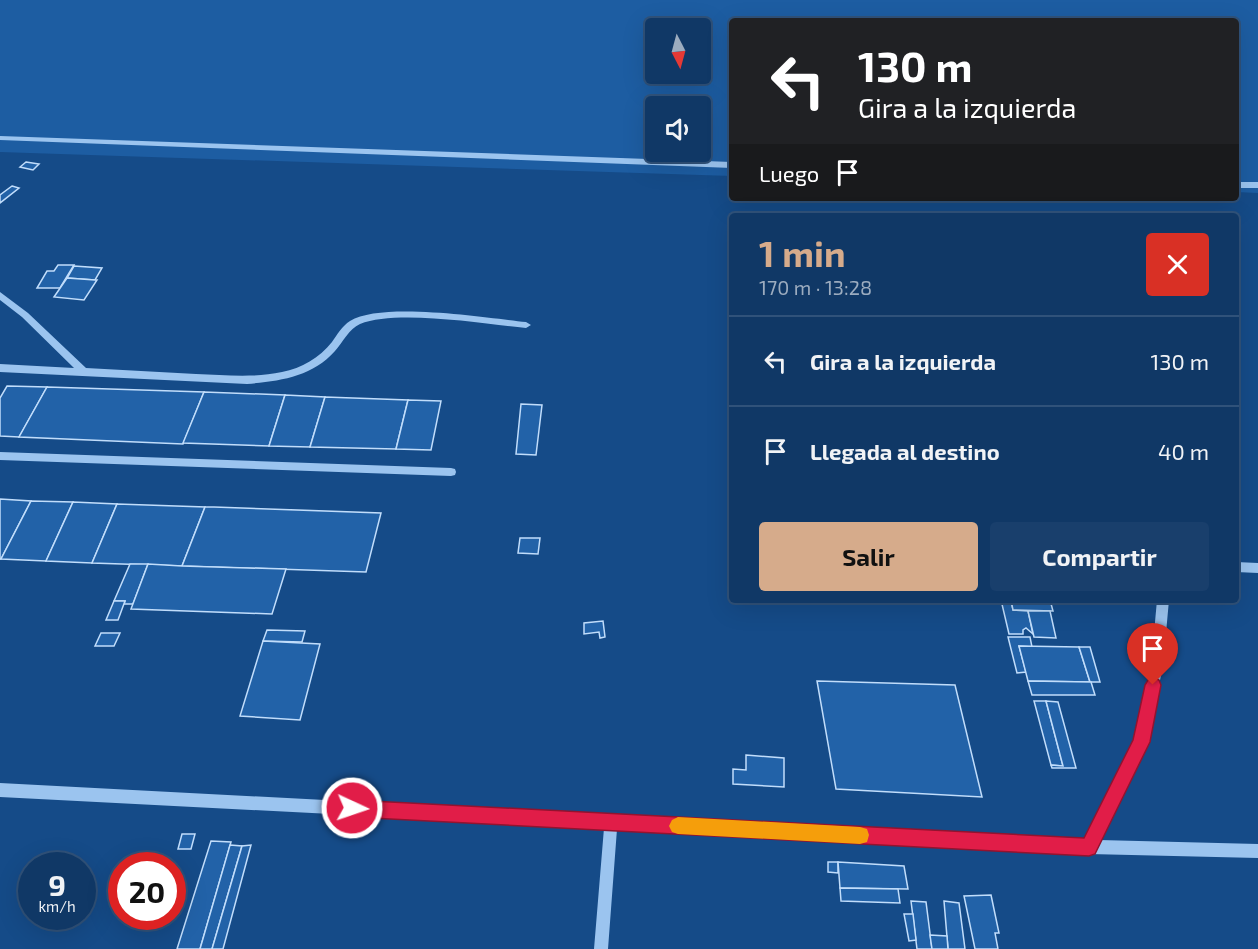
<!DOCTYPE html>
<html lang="es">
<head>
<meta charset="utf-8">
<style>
	body { margin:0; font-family:"Exo 2",sans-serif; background:#193f6c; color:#f1f3f6; height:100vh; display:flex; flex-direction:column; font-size:22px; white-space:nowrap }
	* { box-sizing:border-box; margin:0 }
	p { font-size:20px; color:#9cacbf }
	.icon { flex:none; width:33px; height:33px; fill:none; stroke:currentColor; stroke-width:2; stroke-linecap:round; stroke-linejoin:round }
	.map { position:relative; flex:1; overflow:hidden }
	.panel { position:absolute; left:729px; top:213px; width:510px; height:390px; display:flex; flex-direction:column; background:#103866; border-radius:6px; box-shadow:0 6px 24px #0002,0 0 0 2px #30527a }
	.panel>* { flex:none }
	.banner { position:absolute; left:729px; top:18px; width:510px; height:183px; border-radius:6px; box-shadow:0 6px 24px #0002,0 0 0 2px #30527a; background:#202124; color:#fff; overflow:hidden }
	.needle { width:39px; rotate:174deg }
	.tools { position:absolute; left:645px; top:18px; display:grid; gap:12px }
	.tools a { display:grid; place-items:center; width:66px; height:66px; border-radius:6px; background:#103866; box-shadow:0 6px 24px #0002,0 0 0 2px #30527a; font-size:30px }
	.speed { position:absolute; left:18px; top:852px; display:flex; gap:12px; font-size:30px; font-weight:700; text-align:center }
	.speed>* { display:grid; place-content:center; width:78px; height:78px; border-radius:50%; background:#103866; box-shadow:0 6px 24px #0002,0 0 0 2px #30527a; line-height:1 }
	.speed small { font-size:15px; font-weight:400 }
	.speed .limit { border:9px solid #d22; background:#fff; color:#111 }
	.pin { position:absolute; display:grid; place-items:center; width:51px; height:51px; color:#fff; margin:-62px -26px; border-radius:50% 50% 50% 0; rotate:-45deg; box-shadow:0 0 6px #0007 }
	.pin .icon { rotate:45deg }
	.me { position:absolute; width:66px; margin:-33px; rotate:93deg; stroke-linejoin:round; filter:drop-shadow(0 0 4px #0008) }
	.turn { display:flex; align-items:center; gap:21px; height:126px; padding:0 30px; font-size:27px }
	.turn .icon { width:78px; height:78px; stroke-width:2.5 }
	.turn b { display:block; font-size:42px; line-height:51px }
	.then { display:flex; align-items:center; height:57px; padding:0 30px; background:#0003; gap:12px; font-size:22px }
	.round { display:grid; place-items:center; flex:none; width:63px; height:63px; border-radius:6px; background:#193f6c }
	.head { display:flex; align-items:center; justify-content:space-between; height:102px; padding:0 30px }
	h1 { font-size:36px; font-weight:700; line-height:45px; color:#d6ab8b }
	.primary-button { display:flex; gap:12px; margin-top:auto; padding:12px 30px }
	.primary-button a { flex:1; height:69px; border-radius:6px; background:#d6ab8b; color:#111; font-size:24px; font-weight:700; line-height:69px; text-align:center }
	.primary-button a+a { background:#193f6c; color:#f1f3f6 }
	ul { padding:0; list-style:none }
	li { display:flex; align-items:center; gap:18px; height:90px; padding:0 30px; border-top:2px solid #30527a }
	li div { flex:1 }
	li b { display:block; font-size:22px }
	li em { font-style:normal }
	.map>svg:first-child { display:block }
	.green { fill:#1d5da2; fill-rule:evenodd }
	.building { fill:#2262a8; stroke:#c1ddfb; stroke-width:1.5 }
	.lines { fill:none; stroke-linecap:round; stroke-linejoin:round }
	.minor { fill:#9bc4ef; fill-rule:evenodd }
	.route { fill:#e11d48; stroke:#92132f; stroke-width:1.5 }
	.slow { fill:#f59e0b }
</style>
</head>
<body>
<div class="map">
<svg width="1258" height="949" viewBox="0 0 1258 949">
	<rect width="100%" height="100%" fill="#154b88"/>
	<path class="green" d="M 0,0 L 1258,0 L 1258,193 L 1236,192 L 1236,21 L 732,21 L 732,176 L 0,152 ZM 656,28 L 700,28 L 700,74 L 656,74 ZM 656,106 L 700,106 L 700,152 L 656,152 Z"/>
	<g class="building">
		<path d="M 26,162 L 39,164 L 33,170 L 20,167 Z"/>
		<path d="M 12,186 L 19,188 L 0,203 L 0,195 Z"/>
		<path d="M 58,265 L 74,265 L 60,288 L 37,288 L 47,271 L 54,271 Z"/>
		<path d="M 74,266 L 102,268 L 95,280 L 67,278 Z"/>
		<path d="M 67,278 L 95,280 L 97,280 L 84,300 L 54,297 Z"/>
		<path d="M 7,386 L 47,387 L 19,437 L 0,436 L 0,398 Z"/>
		<path d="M 47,387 L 204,392 L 183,444 L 19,437 Z"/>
		<path d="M 204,392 L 285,395 L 269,446 L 183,443 Z"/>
		<path d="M 285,395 L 325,397 L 310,447 L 269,446 Z"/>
		<path d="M 325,397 L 408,400 L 396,449 L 310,447 Z"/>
		<path d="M 408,400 L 441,401 L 431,450 L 396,449 Z"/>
		<path d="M 521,404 L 542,405 L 536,455 L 516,454 Z"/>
		<path d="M 0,499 L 31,501 L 1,559 L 0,559 Z"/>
		<path d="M 31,501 L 73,502 L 46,561 L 1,559 Z"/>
		<path d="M 73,502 L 117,504 L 92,563 L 46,561 Z"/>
		<path d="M 117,504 L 205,507 L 182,566 L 92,563 Z"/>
		<path d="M 205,507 L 214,507 L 381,513 L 366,572 L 182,566 Z"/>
		<path d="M 520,538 L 540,538 L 538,554 L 518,553 Z"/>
		<path d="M 130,564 L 148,564 L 133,604 L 124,604 L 125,601 L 114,601 Z"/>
		<path d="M 148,564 L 182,566 L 286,569 L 272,614 L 131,609 Z"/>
		<path d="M 1001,600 L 1011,600 L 1013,610 L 1028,611 L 1033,634 L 1026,628 L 1023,630 L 1023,634 L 1009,634 Z"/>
		<path d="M 1011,600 L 1050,600 L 1053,611 L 1013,610 Z"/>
		<path d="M 114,601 L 125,601 L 118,620 L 106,620 Z"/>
		<path d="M 1028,611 L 1050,611 L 1056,638 L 1034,637 Z"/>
		<path d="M 603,621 L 605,637 L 600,638 L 599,632 L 584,634 L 584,623 Z"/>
		<path d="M 267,630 L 305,631 L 302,642 L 263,641 Z"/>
		<path d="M 101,633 L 120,633 L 114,646 L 95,646 Z"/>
		<path d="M 1008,637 L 1030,637 L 1032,647 L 1019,646 L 1026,672 L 1017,673 Z"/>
		<path d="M 263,641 L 320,644 L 300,720 L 240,716 Z"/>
		<path d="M 1019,646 L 1079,647 L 1090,682 L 1028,681 Z"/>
		<path d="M 1079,647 L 1090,647 L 1100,682 L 1090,682 Z"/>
		<path d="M 817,681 L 955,685 L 982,797 L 836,789 Z"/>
		<path d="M 1028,681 L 1091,682 L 1095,695 L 1032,695 Z"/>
		<path d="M 1034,701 L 1046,701 L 1063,766 L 1051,765 Z"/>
		<path d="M 1046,701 L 1058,702 L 1076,768 L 1052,768 L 1051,765 L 1063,766 Z"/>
		<path d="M 746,755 L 784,758 L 784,787 L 733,784 L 733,769 L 746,770 Z"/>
		<path d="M 182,834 L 195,834 L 191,849 L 178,849 Z"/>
		<path d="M 211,841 L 231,842 L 200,949 L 177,949 Z"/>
		<path d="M 230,845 L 242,846 L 212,949 L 200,949 Z"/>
		<path d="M 251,845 L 223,949 L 212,949 L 242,846 Z"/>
		<path d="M 828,862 L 838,862 L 838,873 L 828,872 Z"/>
		<path d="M 838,862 L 904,866 L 908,889 L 840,888 Z"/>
		<path d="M 840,888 L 898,889 L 900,903 L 841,901 Z"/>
		<path d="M 991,895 L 999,933 L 995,933 L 998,949 L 975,949 L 964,896 Z"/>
		<path d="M 911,901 L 926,902 L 932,949 L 917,949 Z"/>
		<path d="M 944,901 L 959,903 L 965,949 L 948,949 Z"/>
		<path d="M 904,914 L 913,914 L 916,940 L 909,941 Z"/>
		<path d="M 930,935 L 947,936 L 948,949 L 932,949 Z"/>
	</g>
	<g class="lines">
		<g class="minor">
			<path d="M 0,136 L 732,162 L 732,168 L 0,140 Z"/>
			<rect x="1236" y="182" width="22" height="6"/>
			<path d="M 0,292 L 28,313 L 86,368 C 123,370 159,372 196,374 C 225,375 254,378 282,372 C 302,368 319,358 332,342 C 337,335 342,326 350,321 C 382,301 487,318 526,322 L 531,325 L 526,328 C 485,324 397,309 360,324 C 349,329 343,342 335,351 C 312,377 280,381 247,384 L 0,372 L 0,364 L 74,368 L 22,317 L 0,300 Z"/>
			<path d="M 0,452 L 451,468 L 455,469 L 456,472 L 455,475 L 451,476 L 0,460 Z"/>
			<path d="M 1236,562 L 1258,563 L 1258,573 L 1236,572 Z"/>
			<path d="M 1157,600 L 1169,600 L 1163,666 L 1147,742 L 1099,840 L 1258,844 L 1258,858 L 1089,854 L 617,829 L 608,949 L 594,949 L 604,828 L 0,797 L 0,783 L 1085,840 L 1135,741 L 1151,666 Z"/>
		</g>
	</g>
	<path class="route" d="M 1153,677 L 1159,680 L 1161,685 L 1150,742 L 1095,854 L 1089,856 L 352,817 L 346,815 L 344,808 L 346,802 L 352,800 L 1084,838 L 1133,740 L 1145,685 L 1148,680 Z"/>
	<path class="slow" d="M 678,817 L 860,827 L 867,829 L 869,835 L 867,842 L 860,844 L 678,834 L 672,832 L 669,826 L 672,820 Z"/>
</svg>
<div class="tools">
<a><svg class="needle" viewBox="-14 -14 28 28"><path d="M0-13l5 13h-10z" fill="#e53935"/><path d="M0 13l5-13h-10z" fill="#9cacbf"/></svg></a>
<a><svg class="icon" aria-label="sound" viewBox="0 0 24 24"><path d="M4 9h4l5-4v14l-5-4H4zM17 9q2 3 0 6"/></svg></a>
</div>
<div class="speed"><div>9<small>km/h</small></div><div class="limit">20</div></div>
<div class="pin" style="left:1153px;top:685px;background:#d93025"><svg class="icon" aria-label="arrive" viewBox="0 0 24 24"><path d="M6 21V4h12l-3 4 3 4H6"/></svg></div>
<svg class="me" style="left:352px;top:808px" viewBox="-20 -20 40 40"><circle r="17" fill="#e11d48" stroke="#fff" stroke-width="3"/><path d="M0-11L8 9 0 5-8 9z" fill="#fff"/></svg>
<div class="banner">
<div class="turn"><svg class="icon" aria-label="left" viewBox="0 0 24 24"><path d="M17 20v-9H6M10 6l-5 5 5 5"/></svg><div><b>130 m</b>Gira a la izquierda</div></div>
<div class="then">Luego<svg class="icon" aria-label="arrive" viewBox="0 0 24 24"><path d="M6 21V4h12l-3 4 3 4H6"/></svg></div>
</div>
<section class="panel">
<div class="head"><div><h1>1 min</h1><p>170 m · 13:28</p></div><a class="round" style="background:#d93025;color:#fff"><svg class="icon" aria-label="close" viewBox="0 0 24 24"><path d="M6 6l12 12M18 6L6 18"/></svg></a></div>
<ul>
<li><svg class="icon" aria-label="left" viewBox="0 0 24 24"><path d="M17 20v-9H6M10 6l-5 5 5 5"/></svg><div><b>Gira a la izquierda</b></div><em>130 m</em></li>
<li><svg class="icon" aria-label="arrive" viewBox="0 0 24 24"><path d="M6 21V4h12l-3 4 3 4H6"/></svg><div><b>Llegada al destino</b></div><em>40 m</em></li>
</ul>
<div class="primary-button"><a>Salir</a><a>Compartir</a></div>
</section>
</div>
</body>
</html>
